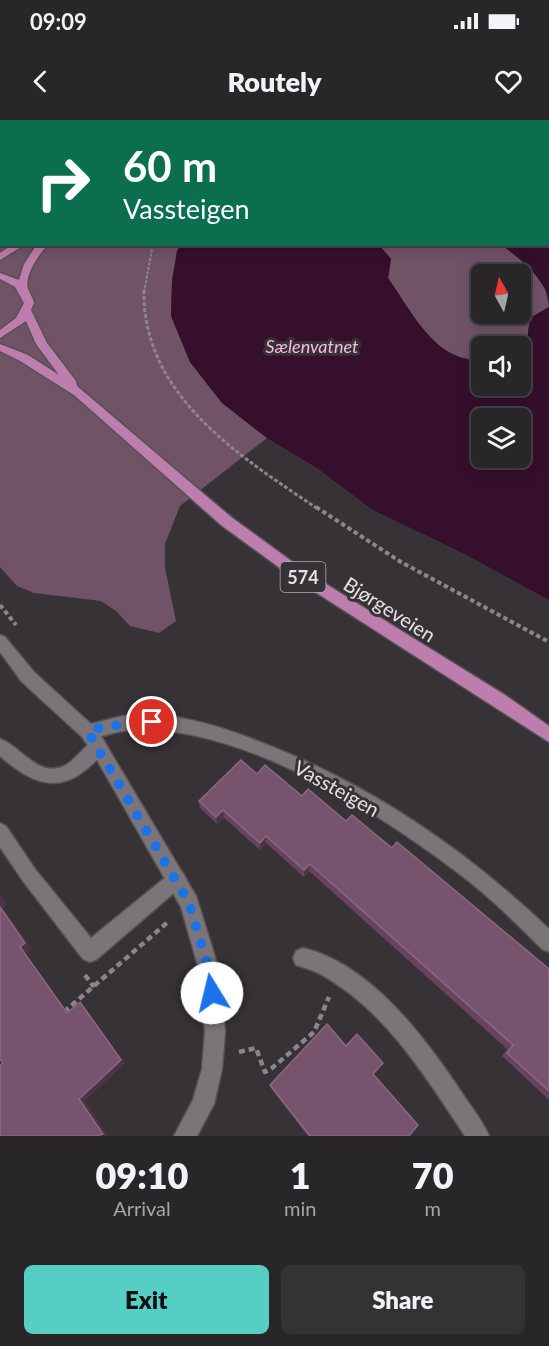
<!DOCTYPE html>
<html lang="en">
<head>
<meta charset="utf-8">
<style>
	body { margin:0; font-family:Lato,sans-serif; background:#343234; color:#f1f3f6; height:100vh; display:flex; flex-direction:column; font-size:22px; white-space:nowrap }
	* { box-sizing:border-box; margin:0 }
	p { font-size:20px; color:#a5a5a8 }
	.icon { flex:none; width:33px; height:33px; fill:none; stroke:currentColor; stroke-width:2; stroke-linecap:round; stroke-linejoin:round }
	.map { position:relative; height:1016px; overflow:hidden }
	.sheet { display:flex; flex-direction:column; background:#282628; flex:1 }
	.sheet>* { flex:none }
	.hud { position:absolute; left:0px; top:0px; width:549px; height:126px; box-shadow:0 3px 15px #0003,0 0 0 2px #444345; background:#0b6e4f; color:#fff; overflow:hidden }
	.needle { width:39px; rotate:352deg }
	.controls { position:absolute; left:471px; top:144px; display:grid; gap:12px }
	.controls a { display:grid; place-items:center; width:60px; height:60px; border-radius:9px; background:#282628; box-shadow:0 3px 15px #0003,0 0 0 2px #444345; font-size:30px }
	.pin { position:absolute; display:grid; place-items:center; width:51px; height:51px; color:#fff; margin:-26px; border:3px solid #fff; border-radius:50%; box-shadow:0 2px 6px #0007 }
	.me { position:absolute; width:66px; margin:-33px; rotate:351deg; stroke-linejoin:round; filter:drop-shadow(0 0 4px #0008) }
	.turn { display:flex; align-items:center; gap:21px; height:126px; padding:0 24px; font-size:27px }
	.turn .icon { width:78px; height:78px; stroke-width:2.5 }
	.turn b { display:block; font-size:42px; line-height:51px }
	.eta { display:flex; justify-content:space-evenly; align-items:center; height:102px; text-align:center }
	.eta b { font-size:36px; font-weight:800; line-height:42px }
	.cta { display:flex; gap:12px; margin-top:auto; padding:12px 24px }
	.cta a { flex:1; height:69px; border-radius:9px; background:#56cec3; color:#111; font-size:24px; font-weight:800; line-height:69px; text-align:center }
	.cta a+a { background:#343234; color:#f1f3f6 }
	.status { display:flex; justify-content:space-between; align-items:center; height:42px; padding:0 30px; background:#282628; direction:ltr }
	.status svg { height:16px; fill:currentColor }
	header { display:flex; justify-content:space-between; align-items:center; height:78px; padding:0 24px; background:#282628; font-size:27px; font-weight:800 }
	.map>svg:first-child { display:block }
	.green { fill:#705367; fill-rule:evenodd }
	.water { fill:#350f2c; fill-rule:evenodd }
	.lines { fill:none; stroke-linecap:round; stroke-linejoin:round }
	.service-casing { stroke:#555154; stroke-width:3 }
	.minor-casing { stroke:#555154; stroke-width:3 }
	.primary-casing { stroke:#555154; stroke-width:3 }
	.path-far3 { stroke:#8a8789; stroke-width:2; stroke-dasharray:3 1.5; stroke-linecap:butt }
	.path-far2 { stroke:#8a8789; stroke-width:3; stroke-dasharray:4 2; stroke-linecap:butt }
	.path-far1 { stroke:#8a8789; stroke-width:4; stroke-dasharray:4.5 3; stroke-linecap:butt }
	.path { stroke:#8a8789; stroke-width:4.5; stroke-dasharray:6 4; stroke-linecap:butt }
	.service { fill:#7b7579; fill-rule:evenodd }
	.minor { fill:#7b7579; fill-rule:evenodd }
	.primary { fill:#bd7dad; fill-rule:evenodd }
	.wall { fill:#69425f }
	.shaded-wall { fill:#4f3448 }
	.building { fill:#77536d; stroke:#886a80; stroke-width:1.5 }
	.route { stroke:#1a73e8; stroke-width:10; stroke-dasharray:0 18 }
	.labels { text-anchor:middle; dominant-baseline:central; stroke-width:6; stroke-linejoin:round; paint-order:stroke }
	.far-water-label { font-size:18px; font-style:italic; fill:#fdb6e9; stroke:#363235 }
	.shield { fill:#363235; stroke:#b0adb0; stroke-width:1.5 }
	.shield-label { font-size:18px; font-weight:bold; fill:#e5e2e4 }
	.street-label { font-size:20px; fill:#e5e2e4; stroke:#363235 }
</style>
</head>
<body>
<div class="status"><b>09:09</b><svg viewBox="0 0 49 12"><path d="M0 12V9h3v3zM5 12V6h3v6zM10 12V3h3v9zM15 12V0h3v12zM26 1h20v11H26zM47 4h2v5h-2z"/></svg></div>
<header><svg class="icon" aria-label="back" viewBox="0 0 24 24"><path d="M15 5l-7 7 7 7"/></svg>Routely<svg class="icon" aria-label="heart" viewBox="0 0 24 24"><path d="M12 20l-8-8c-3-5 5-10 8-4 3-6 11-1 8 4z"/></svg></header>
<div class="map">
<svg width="549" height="1016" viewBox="0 0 549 1016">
	<rect width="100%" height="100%" fill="#363235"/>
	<g class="green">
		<path d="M 0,0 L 350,0 L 2,2 L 2,124 L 181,125 L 177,131 L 172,161 L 171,196 L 190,242 L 222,283 L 267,318 L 180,386 L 165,424 L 165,448 L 176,501 L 159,513 L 130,506 L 116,491 L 101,481 L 34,473 L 17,466 L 0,447 Z"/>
		<path d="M 379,125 L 502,125 L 530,147 L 545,168 L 549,187 L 530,198 L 527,220 L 516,226 L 482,226 L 481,240 C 435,242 412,192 388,158 L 391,139 ZM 482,154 L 520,154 L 520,194 L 482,194 Z"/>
	</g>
	<g class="water">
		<path d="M 548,100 L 549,100 L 549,178 C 540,154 521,140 502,125 L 548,124 Z"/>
		<path d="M 181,124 L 379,125 L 391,139 L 388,158 C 412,192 435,242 481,240 L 482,266 L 520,266 L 520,226 L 516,226 L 527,220 L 530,198 L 549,187 L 549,480 L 463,433 L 373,390 L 317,348 L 267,318 L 222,283 L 190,242 L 171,196 L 172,161 L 177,131 ZM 482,298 L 520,298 L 520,338 L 482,338 Z"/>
	</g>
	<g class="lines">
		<defs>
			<g id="service">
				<path d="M 59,0 L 69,0 L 58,2 Z"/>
				<path d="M 2,84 L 2,90 L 0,91 L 0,85 Z"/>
				<path d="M 0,619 C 21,626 39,660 66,645 C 78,638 85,623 98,619 L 104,621 L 106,626 C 102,636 93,644 84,651 C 54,675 26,659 0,636 Z"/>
				<path d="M 0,703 L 6,706 L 35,749 L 91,818 L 171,753 L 177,750 L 183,753 L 186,759 L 183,765 L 97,839 L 90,842 L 83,839 L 23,761 L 0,727 Z"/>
			</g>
			<g id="minor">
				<path d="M 0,515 L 5,517 L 34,552 L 91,604 C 104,601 118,596 131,595 C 174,592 220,606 260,622 C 368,663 465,729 549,809 L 549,832 L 542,829 C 515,802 488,775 457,752 C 375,690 239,604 132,610 C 122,610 111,614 101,616 L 196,776 L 220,853 L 225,912 L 222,949 L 214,984 L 197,1016 L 174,1016 L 193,980 L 202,949 L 205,912 L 200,853 L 181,787 L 92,631 L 82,617 L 22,562 L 0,532 Z"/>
				<path d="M 303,828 C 371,844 426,919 462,973 C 471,987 483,1001 489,1016 L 465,1016 C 425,956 387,892 322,855 C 314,850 305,848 296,845 L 293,838 L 296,831 Z"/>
			</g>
			<g id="primary">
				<path d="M 125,0 L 135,0 L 136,2 L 126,2 Z"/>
				<path d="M 197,0 L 207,0 L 196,2 Z"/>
				<path d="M 13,124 L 26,124 L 0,140 L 0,133 Z"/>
				<path d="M 37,124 L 48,124 C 39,135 24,155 28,169 C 30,174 33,178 34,183 L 31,190 L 47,223 L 76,261 L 77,266 L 231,397 L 305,451 L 505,575 L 549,606 L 549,622 L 295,459 L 221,405 L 74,275 L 20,241 L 0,231 L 0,224 L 28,235 L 59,255 L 36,224 L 26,201 L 0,218 L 0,210 L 16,198 L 24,183 L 15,167 L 0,159 L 0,153 L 19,160 L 24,144 Z"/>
			</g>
		</defs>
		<use href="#service" class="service-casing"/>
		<use href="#minor" class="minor-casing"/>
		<use href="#primary" class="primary-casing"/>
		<path class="path-far3" d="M 144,172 L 153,124"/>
		<path class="path-far2" d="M 144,170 C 142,276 241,337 318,389"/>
		<g class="path-far1">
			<path d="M 316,387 L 401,442 L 549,522"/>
			<path d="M 0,485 L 16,505"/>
		</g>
		<g class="path">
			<path d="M 85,855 L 94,867"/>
			<path d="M 64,892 L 169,801"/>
			<path d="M 239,932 L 256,928 L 265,952 L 272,948 L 314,912 L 329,877"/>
		</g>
		<use href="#service" class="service"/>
		<use href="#minor" class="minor"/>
		<use href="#primary" class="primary"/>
	</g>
	<g class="wall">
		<path d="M 257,654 L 302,676 L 392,728 L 549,849 L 549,980 L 502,936 L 507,929 L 309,751 L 304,757 L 266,723 L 260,730 L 224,698 L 217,704 L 200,688 L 199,681 Z"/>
		<path d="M 346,926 L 373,954 L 409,1016 L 308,1016 L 270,967 L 270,965 Z"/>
	</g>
	<g class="shaded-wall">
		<path d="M 223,690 L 224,698 L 217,704 L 216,697 Z"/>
		<path d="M 266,716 L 266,723 L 260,730 L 260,723 Z"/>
		<path d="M 310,744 L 309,751 L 304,757 L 304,750 Z"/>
		<path d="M 0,774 L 7,785 L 3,788 L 32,829 L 26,833 L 72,898 L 67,893 L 20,827 L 0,787 Z"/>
		<path d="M 80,882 L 85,887 L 125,943 L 85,981 L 108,1016 L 96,1016 L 79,979 Z"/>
	</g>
	<g class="building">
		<path d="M 241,640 L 257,654 L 265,645 L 302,676 L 308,669 L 346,701 L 352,695 L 392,728 L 397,722 L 549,849 L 549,971 L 507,933 L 513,925 L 310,744 L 304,750 L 266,716 L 260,723 L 223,690 L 216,697 L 199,681 Z"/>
		<path d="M 0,787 L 25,823 L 20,827 L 67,893 L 80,882 L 121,940 L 79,979 L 103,1014 L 96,1016 L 0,1016 L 0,945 L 3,943 L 0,939 Z"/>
		<path d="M 327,904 L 346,926 L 357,914 L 383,943 L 373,954 L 418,1005 L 409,1016 L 310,1016 L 270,965 Z"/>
	</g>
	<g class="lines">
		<path class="route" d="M 152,602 L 101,607 L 88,612 L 189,783 L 210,853 L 212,873"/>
	</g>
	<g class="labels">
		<g class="far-water-label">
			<text x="312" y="226">Sælenvatnet</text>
		</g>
		<rect class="shield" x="280.5" y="442" width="45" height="30" rx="4.5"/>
		<g class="shield-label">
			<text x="303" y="457">574</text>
		</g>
		<g class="street-label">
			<text transform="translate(390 489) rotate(32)">Bjørgeveien</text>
			<text transform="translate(337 668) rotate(29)">Vassteigen</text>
		</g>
	</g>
</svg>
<div class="controls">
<a><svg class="needle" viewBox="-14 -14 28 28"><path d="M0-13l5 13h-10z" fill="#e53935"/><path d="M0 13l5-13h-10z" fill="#a5a5a8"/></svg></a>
<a><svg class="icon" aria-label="sound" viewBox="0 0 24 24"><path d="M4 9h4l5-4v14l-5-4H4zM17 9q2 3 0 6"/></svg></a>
<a><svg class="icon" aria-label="layers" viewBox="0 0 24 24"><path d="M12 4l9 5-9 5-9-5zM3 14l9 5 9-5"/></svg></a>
</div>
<div class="pin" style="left:152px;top:602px;background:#d93025"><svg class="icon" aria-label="arrive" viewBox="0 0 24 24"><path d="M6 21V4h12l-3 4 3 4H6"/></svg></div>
<svg class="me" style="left:212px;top:873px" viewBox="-20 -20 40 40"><circle r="19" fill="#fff"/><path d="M0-13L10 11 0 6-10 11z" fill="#1a73e8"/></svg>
<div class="hud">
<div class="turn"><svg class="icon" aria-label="right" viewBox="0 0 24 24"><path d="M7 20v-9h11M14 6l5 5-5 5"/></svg><div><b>60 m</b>Vassteigen</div></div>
</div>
</div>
<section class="sheet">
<div class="eta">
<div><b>09:10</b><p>Arrival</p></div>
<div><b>1</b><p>min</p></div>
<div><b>70</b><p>m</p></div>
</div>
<div class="cta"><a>Exit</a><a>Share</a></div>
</section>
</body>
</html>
